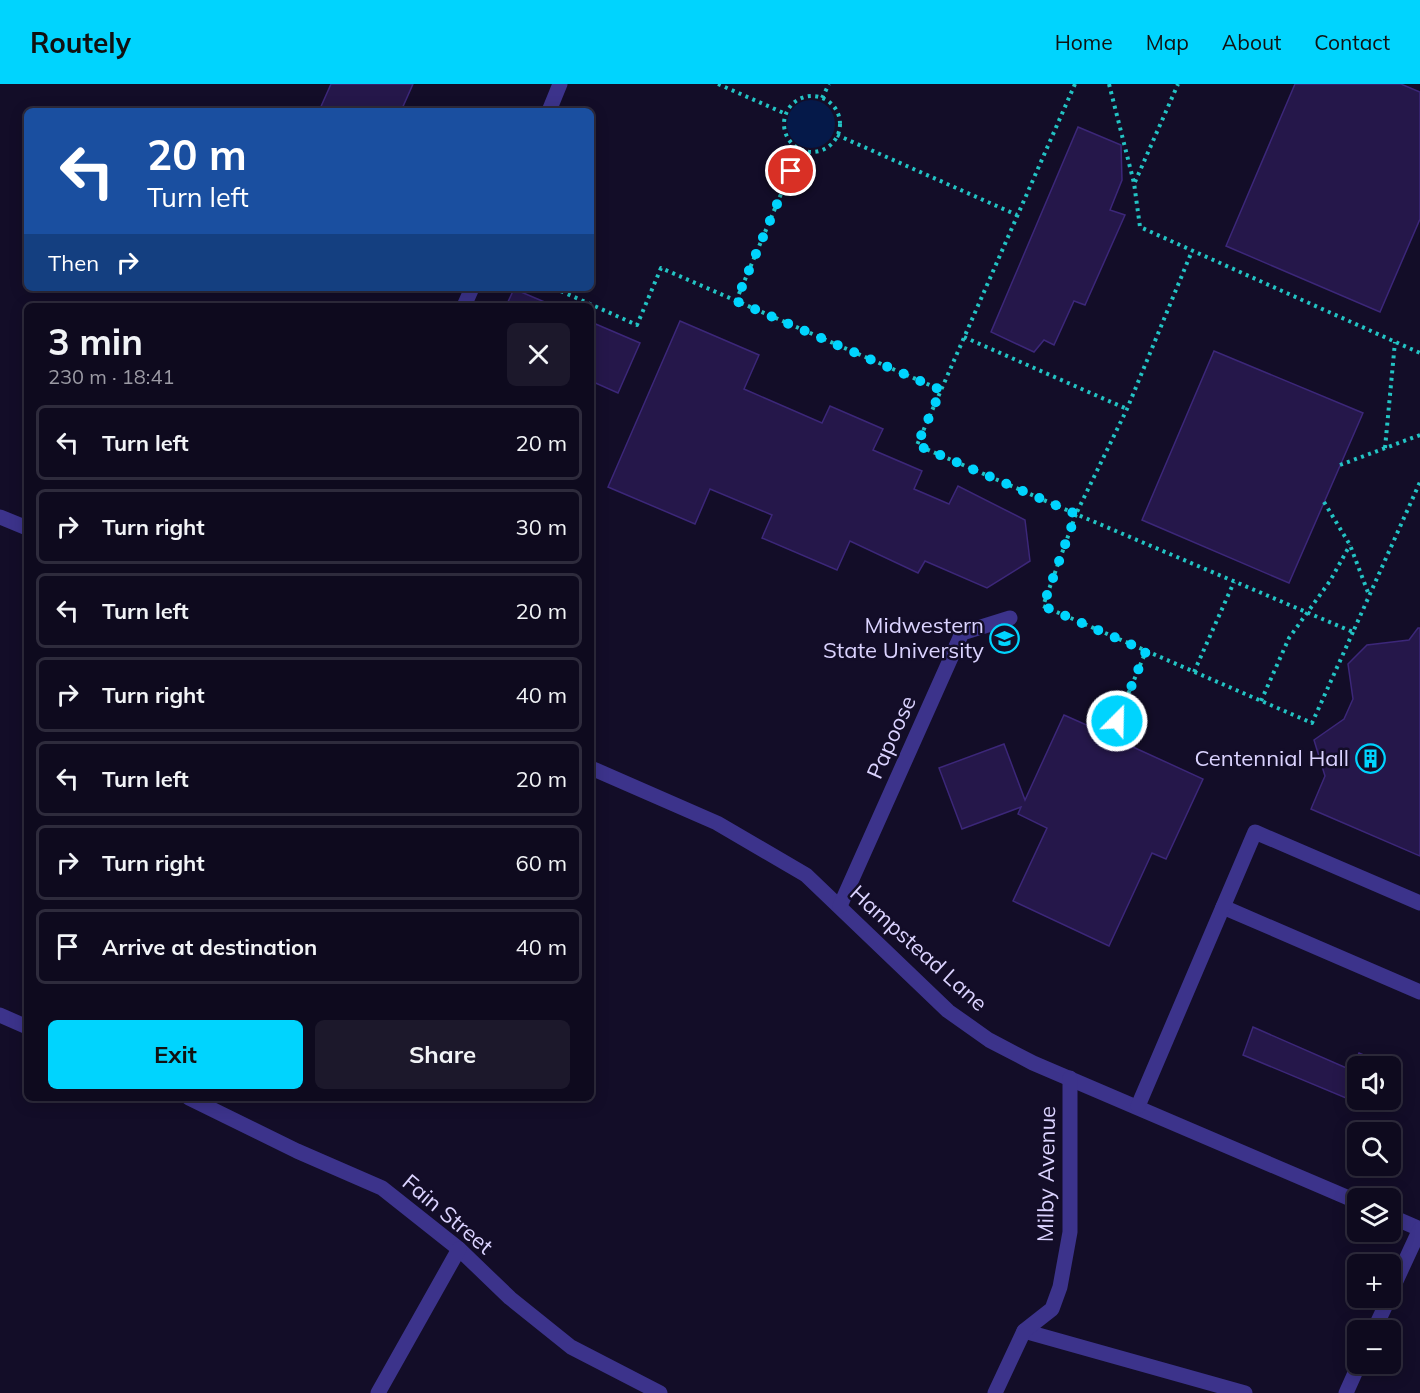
<!DOCTYPE html>
<html lang="en">
<head>
<meta charset="utf-8">
<style>
	body { margin:0; font-family:Mulish,sans-serif; background:#1c182b; color:#f1f3f6; height:100vh; display:flex; flex-direction:column; font-size:22px; white-space:nowrap }
	* { box-sizing:border-box; margin:0 }
	p { font-size:20px; color:#9b9aa4 }
	.icon { flex:none; width:33px; height:33px; fill:none; stroke:currentColor; stroke-width:2; stroke-linecap:round; stroke-linejoin:round }
	.map { position:relative; flex:1; overflow:hidden }
	.sheet { position:absolute; left:24px; top:219px; width:570px; height:798px; display:flex; flex-direction:column; background:#0e0a1e; border-radius:9px; box-shadow:0 3px 15px #0003,0 0 0 2px #2e2b3c }
	.sheet>* { flex:none }
	.top-card { position:absolute; left:24px; top:24px; width:570px; height:183px; border-radius:9px; box-shadow:0 3px 15px #0003,0 0 0 2px #2e2b3c; background:#1a4fa0; color:#fff; overflow:hidden }
	.controls { position:absolute; left:1347px; top:972px; display:grid; gap:12px }
	.controls a { display:grid; place-items:center; width:54px; height:54px; border-radius:9px; background:#0e0a1e; box-shadow:0 3px 15px #0003,0 0 0 2px #2e2b3c; font-size:30px }
	.pin { position:absolute; display:grid; place-items:center; width:51px; height:51px; color:#fff; margin:-26px; border:3px solid #fff; border-radius:50%; box-shadow:0 2px 6px #0007 }
	.me { position:absolute; width:66px; margin:-33px; rotate:23deg; stroke-linejoin:round; filter:drop-shadow(0 0 4px #0008) }
	.turn { display:flex; align-items:center; gap:21px; height:126px; padding:0 24px; font-size:27px }
	.turn .icon { width:78px; height:78px; stroke-width:2.5 }
	.turn b { display:block; font-size:42px; line-height:51px }
	.then { display:flex; align-items:center; height:57px; padding:0 24px; background:#0003; gap:12px; font-size:22px }
	.round { display:grid; place-items:center; flex:none; width:63px; height:63px; border-radius:9px; background:#1c182b }
	.headline { display:flex; align-items:center; justify-content:space-between; height:102px; padding:0 24px }
	h1 { font-size:36px; font-weight:700; line-height:45px }
	.cta { display:flex; gap:12px; margin-top:auto; padding:12px 24px }
	.cta a { flex:1; height:69px; border-radius:9px; background:#00d4fe; color:#111; font-size:24px; font-weight:700; line-height:69px; text-align:center }
	.cta a+a { background:#1c182b; color:#f1f3f6 }
	ul { padding:0; list-style:none }
	li { display:flex; align-items:center; gap:18px; height:75px; margin:0 12px 9px; padding:0 12px; border:3px solid #2e2b3c; border-radius:9px }
	li div { flex:1 }
	li b { display:block; font-size:22px }
	li em { font-style:normal }
	header { display:flex; align-items:center; gap:36px; box-sizing:border-box; height:84px; padding:0 30px; background:#00d4fe; color:#111 }
	header strong { font-size:28px }
	nav { display:flex; gap:33px; margin-inline-start:auto; font-size:21px }
	.map>svg:first-child { display:block }
	.water { fill:#051949 }
	.building { fill:#25174a; stroke:#3c2779; stroke-width:1.5 }
	.lines { fill:none; stroke-linecap:round; stroke-linejoin:round }
	.path { stroke:#23c3c4; stroke-width:4; stroke-dasharray:3 4.5; stroke-linecap:butt }
	.minor { stroke:#3c338b; stroke-width:15 }
	.route { stroke:#00d4fe; stroke-width:10; stroke-dasharray:0 18 }
	.labels { text-anchor:middle; dominant-baseline:central; stroke-width:5; stroke-linejoin:round; paint-order:stroke }
	.poi-label { font-size:22px; fill:#dbd3ff; stroke:#130d28; text-anchor:end }
	.street-label { font-size:22px; fill:#dbd3ff; stroke:#130d28 }
</style>
</head>
<body>
<header>
<strong>Routely</strong>
<nav><a>Home</a><a>Map</a><a>About</a><a>Contact</a></nav>
</header>
<div class="map">
<svg width="1420" height="1309" viewBox="0 0 1420 1309">
	<rect width="100%" height="100%" fill="#130d28"/>
	<circle class="water" cx="811" cy="40" r="24"/>
	<g class="building">
		<path d="M 331,0 L 413,0 L 401,27 L 319,27 Z"/>
		<path d="M 1295,0 L 1401,0 L 1420,8 L 1420,135 L 1380,228 L 1226,162 Z"/>
		<path d="M 1078,43 L 1121,61 L 1122,96 L 1110,126 L 1125,131 L 1085,221 L 1074,217 L 1054,261 L 1044,256 L 1034,268 L 991,248 Z"/>
		<path d="M 514,205 L 554,222 L 506,222 Z"/>
		<path d="M 680,237 L 759,271 L 744,305 L 822,339 L 830,322 L 883,345 L 873,366 L 922,387 L 914,405 L 949,420 L 958,402 L 1025,436 L 1030,477 L 987,504 L 925,477 L 918,489 L 850,457 L 837,486 L 762,454 L 772,431 L 710,405 L 695,440 L 608,403 Z"/>
		<path d="M 591,238 L 640,259 L 618,309 L 591,297 Z"/>
		<path d="M 1214,267 L 1363,329 L 1289,499 L 1142,436 Z"/>
		<path d="M 1418,544 L 1420,544 L 1420,772 L 1311,725 L 1325,692 L 1314,656 L 1344,635 L 1353,615 L 1348,580 L 1367,561 L 1409,556 Z"/>
		<path d="M 1064,631 L 1100,647 L 1106,632 L 1129,642 L 1122,658 L 1203,695 L 1166,775 L 1152,769 L 1109,862 L 1013,817 L 1047,744 L 1018,730 L 1021,723 L 962,745 L 939,684 L 1004,660 L 1025,716 Z"/>
		<path d="M 1253,943 L 1351,986 L 1359,969 L 1387,981 L 1358,982 L 1358,1016 L 1373,1016 L 1370,1024 L 1243,971 Z"/>
	</g>
	<g class="lines">
		<g class="path">
			<path d="M 718,0 L 786,30"/>
			<path d="M 1075,0 L 917,361 L 1076,430 L 1127,325 L 1192,167"/>
			<path d="M 1109,0 L 1134,99 L 1140,143 L 1420,269"/>
			<circle cx="812" cy="40" r="28"/>
			<path d="M 822,14 L 829,0"/>
			<path d="M 837,51 L 1017,131"/>
			<path d="M 1135,98 L 1178,0"/>
			<path d="M 554,204 L 637,241 L 661,184 L 941,306"/>
			<path d="M 736,217 L 800,65"/>
			<path d="M 964,253 L 1127,325"/>
			<path d="M 1385,364 L 1395,258"/>
			<path d="M 1340,381 L 1420,351"/>
			<path d="M 1324,418 L 1350,461 L 1369,511"/>
			<path d="M 1353,548 L 1312,639 L 1043,522 L 1076,430 L 1353,548 L 1420,398"/>
			<path d="M 1194,588 L 1234,498"/>
			<path d="M 1261,617 L 1289,554 L 1330,497 L 1350,461"/>
			<path d="M 1117,637 L 1146,567"/>
		</g>
		<g class="minor">
			<path d="M 549,27 L 560,0"/>
			<path d="M 464,222 L 472,204"/>
			<path d="M 0,433 L 27,444"/>
			<path d="M 591,684 L 717,739 L 806,791 L 948,927 L 989,956 L 1033,979 L 1358,1118"/>
			<path d="M 840,822 L 962,549 L 1010,534"/>
			<path d="M 1223,823 L 1420,908"/>
			<path d="M 0,931 L 27,943"/>
			<path d="M 189,1014 L 297,1067 L 382,1104 L 459,1165 L 510,1214 L 571,1263 L 660,1309"/>
			<path d="M 1138,1022 L 1255,748 L 1420,819"/>
			<path d="M 1390,1132 L 1420,1145"/>
			<path d="M 1390,1210 L 1420,1145"/>
			<path d="M 1374,1246 L 1389,1214"/>
			<path d="M 1024,1247 L 1245,1309"/>
			<path d="M 378,1309 L 459,1165"/>
			<path d="M 995,1309 L 1024,1247 L 1052,1225 L 1060,1203 L 1070,1148 L 1070,994"/>
			<path d="M 1346,1309 L 1359,1280"/>
		</g>
	</g>
	<g class="lines">
		<path class="route" d="M 791,87 L 736,217 L 941,306 L 917,361 L 1076,430 L 1043,522 L 1146,567 L 1117,637"/>
	</g>
	<defs>
		<symbol id="university-ring" viewBox="-11 -11 22 22"><circle r="9.5" fill="#130d28" stroke="#00d4fe" stroke-width="1.5"/><path d="M0-5L7-2L0 1L-7-2ZM-4 1L0 2.5L4 1V4Q0 6-4 4Z" fill="#00d4fe"/></symbol>
		<symbol id="building-ring" viewBox="-11 -11 22 22"><circle r="9.5" fill="#130d28" stroke="#00d4fe" stroke-width="1.5"/><path d="M-4-6H4V6H1V3H-1V6H-4ZM-2.5-4.3h1.7v1.8h-1.7ZM.8-4.3h1.7v1.8H.8ZM-2.5-1h1.7V.8h-1.7ZM.8-1h1.7V.8H.8Z" fill="#00d4fe"/></symbol>
	</defs>
	<g fill-rule="evenodd">
		<use href="#university-ring" x="988" y="538" width="33" height="33"/>
		<use href="#building-ring" x="1354" y="658" width="33" height="33"/>
	</g>
	<g class="labels">
		<g class="poi-label">
			<text x="984" y="541">Midwestern<tspan x="984" dy="25">State University</tspan></text>
			<text x="1349" y="674">Centennial Hall</text>
		</g>
		<g class="street-label">
			<text transform="translate(891 653) rotate(-66)">Papoose</text>
			<text transform="translate(919 864) rotate(42)">Hampstead Lane</text>
			<text transform="translate(1046 1090) rotate(-89)">Milby Avenue</text>
			<text transform="translate(448 1130) rotate(40)">Fain Street</text>
		</g>
	</g>
</svg>
<div class="controls">
<a><svg class="icon" aria-label="sound" viewBox="0 0 24 24"><path d="M4 9h4l5-4v14l-5-4H4zM17 9q2 3 0 6"/></svg></a>
<a><svg class="icon" aria-label="search" viewBox="0 0 24 24"><circle cx="10" cy="10" r="6"/><path d="M15 15l6 6"/></svg></a>
<a><svg class="icon" aria-label="layers" viewBox="0 0 24 24"><path d="M12 4l9 5-9 5-9-5zM3 14l9 5 9-5"/></svg></a>
<a>+</a>
<a>−</a>
</div>
<div class="pin" style="left:791px;top:87px;background:#d93025"><svg class="icon" aria-label="arrive" viewBox="0 0 24 24"><path d="M6 21V4h12l-3 4 3 4H6"/></svg></div>
<svg class="me" style="left:1117px;top:637px" viewBox="-20 -20 40 40"><circle r="17" fill="#00d4fe" stroke="#fff" stroke-width="3"/><path d="M0-11L8 9 0 5-8 9z" fill="#fff"/></svg>
<div class="top-card">
<div class="turn"><svg class="icon" aria-label="left" viewBox="0 0 24 24"><path d="M17 20v-9H6M10 6l-5 5 5 5"/></svg><div><b>20 m</b>Turn left</div></div>
<div class="then">Then<svg class="icon" aria-label="right" viewBox="0 0 24 24"><path d="M7 20v-9h11M14 6l5 5-5 5"/></svg></div>
</div>
<section class="sheet">
<div class="headline"><div><h1>3 min</h1><p>230 m · 18:41</p></div><a class="round"><svg class="icon" aria-label="close" viewBox="0 0 24 24"><path d="M6 6l12 12M18 6L6 18"/></svg></a></div>
<ul>
<li><svg class="icon" aria-label="left" viewBox="0 0 24 24"><path d="M17 20v-9H6M10 6l-5 5 5 5"/></svg><div><b>Turn left</b></div><em>20 m</em></li>
<li><svg class="icon" aria-label="right" viewBox="0 0 24 24"><path d="M7 20v-9h11M14 6l5 5-5 5"/></svg><div><b>Turn right</b></div><em>30 m</em></li>
<li><svg class="icon" aria-label="left" viewBox="0 0 24 24"><path d="M17 20v-9H6M10 6l-5 5 5 5"/></svg><div><b>Turn left</b></div><em>20 m</em></li>
<li><svg class="icon" aria-label="right" viewBox="0 0 24 24"><path d="M7 20v-9h11M14 6l5 5-5 5"/></svg><div><b>Turn right</b></div><em>40 m</em></li>
<li><svg class="icon" aria-label="left" viewBox="0 0 24 24"><path d="M17 20v-9H6M10 6l-5 5 5 5"/></svg><div><b>Turn left</b></div><em>20 m</em></li>
<li><svg class="icon" aria-label="right" viewBox="0 0 24 24"><path d="M7 20v-9h11M14 6l5 5-5 5"/></svg><div><b>Turn right</b></div><em>60 m</em></li>
<li><svg class="icon" aria-label="arrive" viewBox="0 0 24 24"><path d="M6 21V4h12l-3 4 3 4H6"/></svg><div><b>Arrive at destination</b></div><em>40 m</em></li>
</ul>
<div class="cta"><a>Exit</a><a>Share</a></div>
</section>
</div>
</body>
</html>
